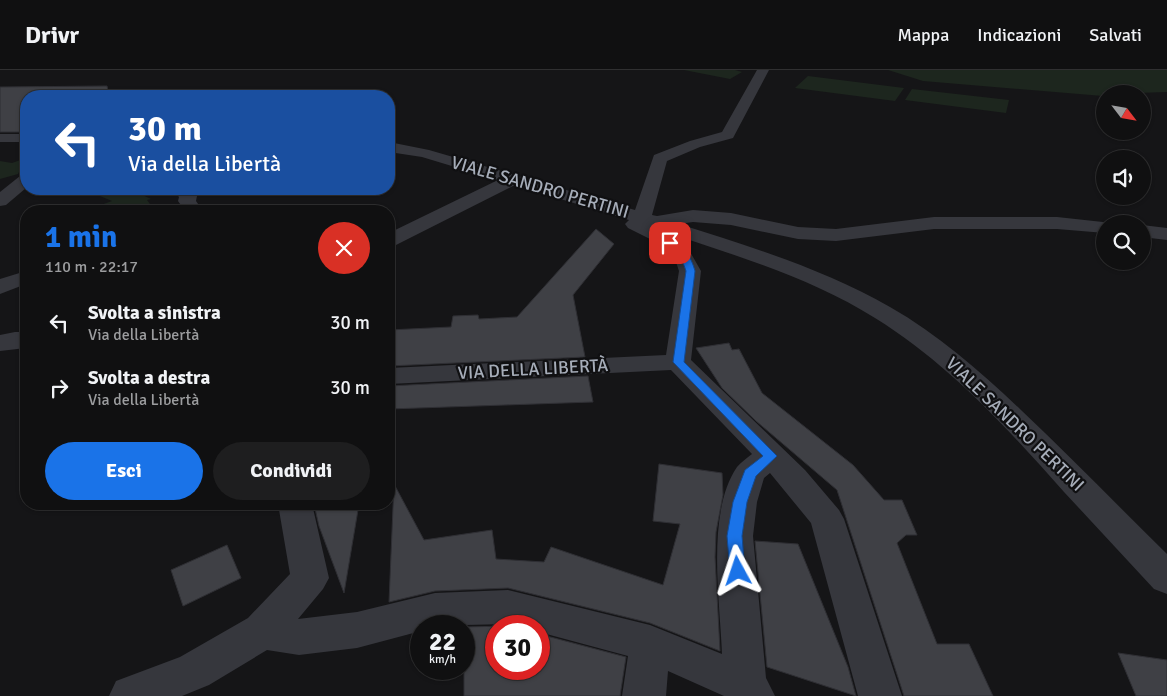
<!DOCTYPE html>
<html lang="it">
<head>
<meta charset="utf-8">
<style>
	body { margin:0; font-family:Signika,sans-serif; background:#1e1e1f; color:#f1f3f6; height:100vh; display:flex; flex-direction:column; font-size:19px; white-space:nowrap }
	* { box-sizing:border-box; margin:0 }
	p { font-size:16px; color:#9c9d9f }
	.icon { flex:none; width:28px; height:28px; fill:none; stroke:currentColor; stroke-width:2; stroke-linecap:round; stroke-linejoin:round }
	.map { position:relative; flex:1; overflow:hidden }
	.panel { position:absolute; left:20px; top:135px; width:375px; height:305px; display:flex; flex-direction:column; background:#101011; border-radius:20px; box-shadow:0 1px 4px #0004,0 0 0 1px #303031 }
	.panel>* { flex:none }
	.hud { position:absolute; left:20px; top:20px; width:375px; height:105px; border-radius:20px; box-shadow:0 1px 4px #0004,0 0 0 1px #303031; background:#1a4fa0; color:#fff; overflow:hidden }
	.needle { width:32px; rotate:121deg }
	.tools { position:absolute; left:1096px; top:15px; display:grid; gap:10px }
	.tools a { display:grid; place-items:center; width:55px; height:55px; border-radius:50%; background:#101011; box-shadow:0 1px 4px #0004,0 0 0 1px #303031; font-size:25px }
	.speed { position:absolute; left:410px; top:545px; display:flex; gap:10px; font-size:25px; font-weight:700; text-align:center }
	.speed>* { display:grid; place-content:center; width:65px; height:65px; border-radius:50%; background:#101011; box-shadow:0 1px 4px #0004,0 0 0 1px #303031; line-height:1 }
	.speed small { font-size:12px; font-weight:400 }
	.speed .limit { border:8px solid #d22; background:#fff; color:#111 }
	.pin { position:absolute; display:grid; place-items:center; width:42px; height:42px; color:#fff; margin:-21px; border-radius:10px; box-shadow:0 2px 8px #0006 }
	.me { position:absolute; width:55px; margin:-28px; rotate:355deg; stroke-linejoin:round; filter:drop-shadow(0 0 4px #0008) }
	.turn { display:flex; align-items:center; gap:18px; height:105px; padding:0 25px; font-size:22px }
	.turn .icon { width:65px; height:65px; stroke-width:2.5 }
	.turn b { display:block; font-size:35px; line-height:42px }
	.round { display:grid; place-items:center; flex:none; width:52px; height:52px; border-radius:26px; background:#1e1e1f }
	.head { display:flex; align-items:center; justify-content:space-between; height:85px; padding:0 25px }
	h1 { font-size:30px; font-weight:700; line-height:38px; color:#1a73e8 }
	.primary-button { display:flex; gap:10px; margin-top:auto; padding:10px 25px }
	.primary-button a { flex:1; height:58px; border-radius:30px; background:#1a73e8; color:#fff; font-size:20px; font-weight:700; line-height:58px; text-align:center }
	.primary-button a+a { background:#1e1e1f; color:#f1f3f6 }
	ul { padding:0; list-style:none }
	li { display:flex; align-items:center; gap:15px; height:65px; padding:0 25px }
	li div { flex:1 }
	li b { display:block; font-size:19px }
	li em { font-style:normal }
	header { display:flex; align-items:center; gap:30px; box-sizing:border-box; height:70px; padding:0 25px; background:#101011; border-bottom:1px solid #303031 }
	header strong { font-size:24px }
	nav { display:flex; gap:28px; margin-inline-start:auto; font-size:18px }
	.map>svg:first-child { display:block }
	.green { fill:#1d261e }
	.building { fill:#3f4045; stroke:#2f2f34 }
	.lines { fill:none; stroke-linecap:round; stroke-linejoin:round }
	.minor { fill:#36373d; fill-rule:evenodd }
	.route { fill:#1a73e8; stroke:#114b97 }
	.labels { text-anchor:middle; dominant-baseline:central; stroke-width:4.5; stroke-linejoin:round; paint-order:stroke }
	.street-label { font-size:18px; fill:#a6adb9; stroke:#101012 }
</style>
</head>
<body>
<header>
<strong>Drivr</strong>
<nav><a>Mappa</a><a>Indicazioni</a><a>Salvati</a></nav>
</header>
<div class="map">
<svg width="1167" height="626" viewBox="0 0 1167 626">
	<rect width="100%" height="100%" fill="#151517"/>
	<g class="green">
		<path d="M 684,0 L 735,0 L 742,2 L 730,9 Z"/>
		<path d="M 888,0 L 1167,0 L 1167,22 L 1105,24 L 1103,26 L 923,11 Z"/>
		<path d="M 808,6 L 904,18 L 895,31 L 795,18 Z"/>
		<path d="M 912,19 L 1009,30 L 1006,43 L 905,30 Z"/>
		<path d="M 26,88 L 18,104 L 0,109 L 0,91 L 12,93 Z"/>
		<path d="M 120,119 L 148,119 L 138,123 L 151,129 L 147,130 L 155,141 L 94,141 L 106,137 L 101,135 L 112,131 L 100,126 Z"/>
	</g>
	<g class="building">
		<path d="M 107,16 L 109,26 L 26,26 L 26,62 L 0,62 L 0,17 Z"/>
		<path d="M 596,159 L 614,174 L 573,225 L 585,287 L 389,296 L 389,260 L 451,257 L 453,246 L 478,245 L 479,249 L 517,247 Z"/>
		<path d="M 729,273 L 732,280 L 739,279 L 762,323 L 853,395 L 884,430 L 902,430 L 917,465 L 906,465 L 897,473 L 937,574 L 969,574 L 993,626 L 904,626 L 837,420 L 756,351 L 722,318 L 696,278 Z"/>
		<path d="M 588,306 L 593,332 L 389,339 L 389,316 Z"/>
		<path d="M 659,394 L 722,403 L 723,425 L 716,462 L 715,487 L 720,581 L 650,553 L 508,518 L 435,521 L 389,532 L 394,414 L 424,470 L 492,460 L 496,489 L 544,492 L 551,477 L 663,515 L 680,454 L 653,451 Z"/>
		<path d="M 314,434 L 359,434 L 344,523 L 319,456 Z"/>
		<path d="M 755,471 L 798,474 L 848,597 L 856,626 L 767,597 Z"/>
		<path d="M 227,475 L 241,508 L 183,536 L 171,500 Z"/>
		<path d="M 496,556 L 496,599 L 539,599 L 539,564 L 626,587 L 620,626 L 464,626 L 464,557 L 508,556 L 509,556 Z"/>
		<path d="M 1118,583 L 1167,590 L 1167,626 L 1136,626 Z"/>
	</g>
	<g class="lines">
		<g class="minor">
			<path d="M 757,0 L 769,0 L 733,68 L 700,77 L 667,91 L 652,145 L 657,146 L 693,140 L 731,143 L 798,157 L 836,159 L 934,147 L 1057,147 L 1112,153 L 1105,154 L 1105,163 L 1057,159 L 934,159 L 836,171 L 798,169 L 731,155 L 693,152 L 679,154 C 751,177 824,199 890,237 C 939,265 981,302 1021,340 C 1071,387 1118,436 1167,484 L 1167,524 L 1154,519 C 1124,487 1094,454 1064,422 C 1007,358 948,293 875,248 C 811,208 737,186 666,162 L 689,180 L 701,201 L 691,290 L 805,400 L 839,440 L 844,449 L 902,626 L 858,626 L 811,453 L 770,403 L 764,408 L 757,432 L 753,466 L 766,608 L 775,626 L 724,626 L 668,601 L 666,626 L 622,626 L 628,586 L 539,562 L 539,556 L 517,556 L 508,554 L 421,556 L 421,561 L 357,578 L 299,585 L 267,580 L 209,615 L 182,626 L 109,626 L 116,611 L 180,587 L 248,548 L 290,504 L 278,434 L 312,434 L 329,508 L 323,519 L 298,549 L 357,542 L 435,523 L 508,520 L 650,555 L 722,584 C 720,531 706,442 737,397 C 741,392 747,388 752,384 L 671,300 L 389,314 L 389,298 L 666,285 L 679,201 L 676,192 L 668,182 L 654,171 L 628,158 L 625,154 L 629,150 L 515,115 L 396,175 L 389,177 L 389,163 L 498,110 L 422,87 L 389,82 L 389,72 L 429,80 L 635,140 L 654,85 L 690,71 L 722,62 Z"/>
			<rect x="0" y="64" width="26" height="8"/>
			<path d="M 26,105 L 26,118 L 6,135 L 0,136 L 0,122 L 20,106 Z"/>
			<path d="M 172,119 L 191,119 L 197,126 L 196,131 L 203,141 L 185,141 L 178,131 L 179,127 Z"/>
			<path d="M 1142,155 L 1167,158 L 1167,170 L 1142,167 Z"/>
			<path d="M 26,201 L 26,214 L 0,224 L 0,209 Z"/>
			<path d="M 15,262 L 26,262 L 26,278 L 0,281 L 0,265 Z"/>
		</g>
	</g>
	<path class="route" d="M 670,170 C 685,176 691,187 695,201 L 684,292 L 777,386 L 756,406 L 747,432 L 742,466 L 745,501 L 743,506 L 738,507 L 732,506 L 730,501 L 727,466 L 733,432 L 745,400 L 763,386 L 673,292 L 686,201 C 681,185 677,184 666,173 Z"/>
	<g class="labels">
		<g class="street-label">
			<text transform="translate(540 117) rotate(16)">VIALE SANDRO PERTINI</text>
			<text transform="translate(533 299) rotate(-3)">VIA DELLA LIBERTÀ</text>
			<text transform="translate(1015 354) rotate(44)">VIALE SANDRO PERTINI</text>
		</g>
	</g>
</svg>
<div class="tools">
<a><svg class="needle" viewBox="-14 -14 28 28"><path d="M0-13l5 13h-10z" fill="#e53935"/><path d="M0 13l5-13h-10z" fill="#9c9d9f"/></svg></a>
<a><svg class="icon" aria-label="sound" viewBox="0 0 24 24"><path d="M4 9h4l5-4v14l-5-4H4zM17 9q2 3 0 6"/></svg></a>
<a><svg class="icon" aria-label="search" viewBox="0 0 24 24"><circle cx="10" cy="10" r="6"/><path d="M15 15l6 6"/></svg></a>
</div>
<div class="speed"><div>22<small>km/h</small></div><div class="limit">30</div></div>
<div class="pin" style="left:670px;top:173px;background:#d93025"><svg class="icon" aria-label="arrive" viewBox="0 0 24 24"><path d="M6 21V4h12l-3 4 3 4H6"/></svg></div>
<svg class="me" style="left:738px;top:501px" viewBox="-20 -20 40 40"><path d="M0-17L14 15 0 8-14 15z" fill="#1a73e8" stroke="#fff" stroke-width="4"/></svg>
<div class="hud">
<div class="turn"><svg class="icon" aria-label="left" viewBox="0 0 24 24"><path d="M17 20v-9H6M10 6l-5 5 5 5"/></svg><div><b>30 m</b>Via della Libertà</div></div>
</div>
<section class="panel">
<div class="head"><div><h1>1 min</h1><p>110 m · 22:17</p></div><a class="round" style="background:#d93025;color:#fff"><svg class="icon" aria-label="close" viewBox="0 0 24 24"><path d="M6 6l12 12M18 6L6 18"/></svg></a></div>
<ul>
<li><svg class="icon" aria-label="left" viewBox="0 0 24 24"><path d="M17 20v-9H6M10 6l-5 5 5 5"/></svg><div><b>Svolta a sinistra</b><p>Via della Libertà</p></div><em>30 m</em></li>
<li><svg class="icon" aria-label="right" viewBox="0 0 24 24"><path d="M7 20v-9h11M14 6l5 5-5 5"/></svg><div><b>Svolta a destra</b><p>Via della Libertà</p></div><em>30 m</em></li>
</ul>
<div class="primary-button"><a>Esci</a><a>Condividi</a></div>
</section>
</div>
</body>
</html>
